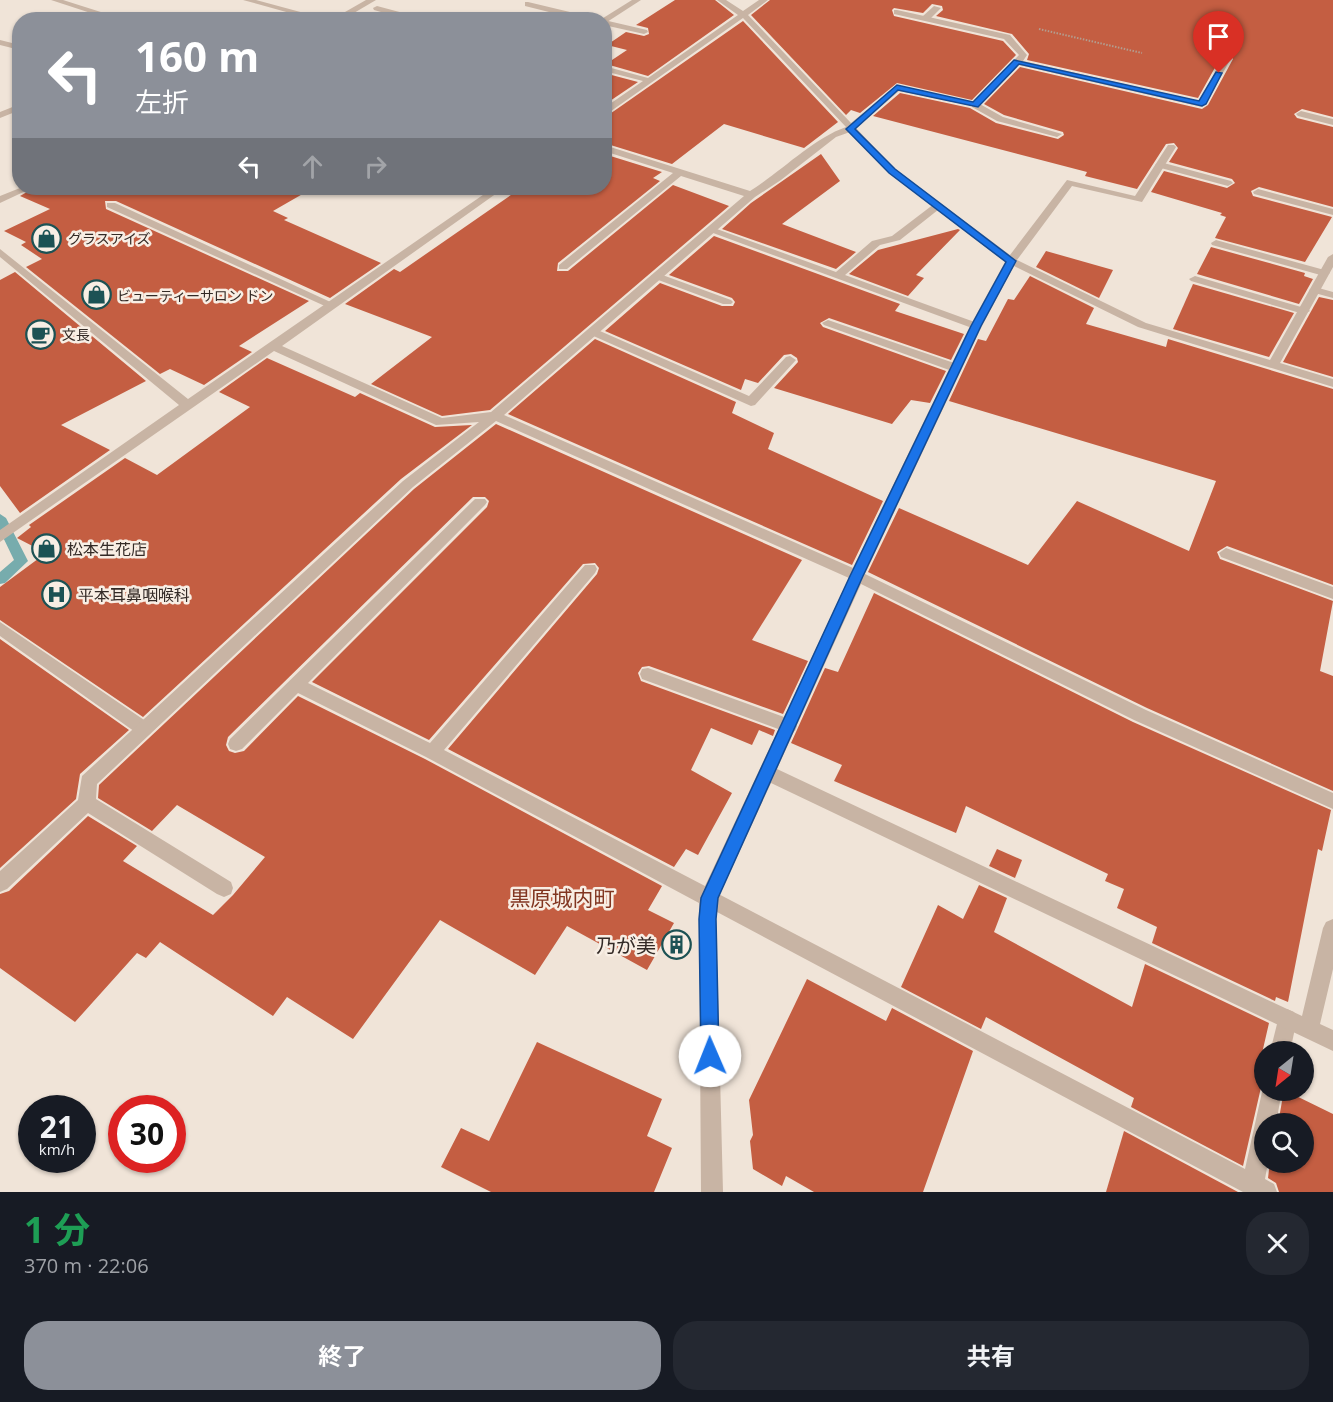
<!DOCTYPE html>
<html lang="ja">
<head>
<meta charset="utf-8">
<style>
	body { margin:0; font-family:"Open Sans","Noto Sans JP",sans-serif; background:#242831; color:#f1f3f6; height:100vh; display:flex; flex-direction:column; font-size:22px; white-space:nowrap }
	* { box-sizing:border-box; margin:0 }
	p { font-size:20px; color:#9ea1a6 }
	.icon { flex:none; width:33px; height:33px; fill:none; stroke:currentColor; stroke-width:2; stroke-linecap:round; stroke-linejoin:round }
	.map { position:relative; height:1192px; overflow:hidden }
	.sheet { display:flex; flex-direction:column; background:#171b24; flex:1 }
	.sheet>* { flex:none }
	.guide { position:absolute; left:12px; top:12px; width:600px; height:183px; border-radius:24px; box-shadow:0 2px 4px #0004; background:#8c9099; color:#fff; overflow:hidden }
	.needle { width:39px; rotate:210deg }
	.controls { position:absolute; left:1254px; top:1041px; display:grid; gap:12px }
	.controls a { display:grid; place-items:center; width:60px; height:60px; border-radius:50%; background:#171b24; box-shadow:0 2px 4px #0004; font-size:30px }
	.speed { position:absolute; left:18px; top:1095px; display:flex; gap:12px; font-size:30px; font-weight:700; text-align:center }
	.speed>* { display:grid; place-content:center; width:78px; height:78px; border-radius:50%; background:#171b24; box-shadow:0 2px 4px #0004; line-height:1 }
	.speed small { font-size:15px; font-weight:400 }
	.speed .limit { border:9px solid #d22; background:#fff; color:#111 }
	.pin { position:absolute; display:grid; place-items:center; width:51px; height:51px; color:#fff; margin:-62px -26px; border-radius:50% 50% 50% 0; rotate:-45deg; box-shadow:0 0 6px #0007 }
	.pin .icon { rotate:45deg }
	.me { position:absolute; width:66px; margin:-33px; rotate:359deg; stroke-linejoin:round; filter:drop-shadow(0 0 4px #0008) }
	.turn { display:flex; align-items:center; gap:21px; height:126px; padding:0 24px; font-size:27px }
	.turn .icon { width:78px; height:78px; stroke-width:2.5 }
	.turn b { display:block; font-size:42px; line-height:51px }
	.lanes { display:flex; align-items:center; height:57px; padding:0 24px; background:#0003; justify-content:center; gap:30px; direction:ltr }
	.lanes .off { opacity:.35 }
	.round { display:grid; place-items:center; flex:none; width:63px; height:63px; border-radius:24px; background:#242831 }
	.overview { display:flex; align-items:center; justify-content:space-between; height:102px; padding:0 24px }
	h1 { font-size:36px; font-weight:700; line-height:45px; color:#1e9e55 }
	.button { display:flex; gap:12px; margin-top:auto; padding:12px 24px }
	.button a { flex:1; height:69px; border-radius:24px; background:#8c9099; color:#fff; font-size:24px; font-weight:700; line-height:69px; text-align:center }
	.button a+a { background:#242831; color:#f1f3f6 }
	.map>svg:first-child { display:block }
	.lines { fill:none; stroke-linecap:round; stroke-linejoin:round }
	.stream { fill:#77acad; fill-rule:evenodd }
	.building { fill:#c45e42 }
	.path { stroke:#b39d8f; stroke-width:2; stroke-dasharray:1.5 1.5; stroke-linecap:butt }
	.lane { fill:#c8b4a4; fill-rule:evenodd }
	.street { fill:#c8b4a4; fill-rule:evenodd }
	.route { fill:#1a73e8; stroke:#114b97; stroke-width:1.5 }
	.labels { text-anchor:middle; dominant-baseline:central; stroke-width:5; stroke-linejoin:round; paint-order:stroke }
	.far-poi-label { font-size:14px; fill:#332a26; stroke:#f8eee4; text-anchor:start }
	.poi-label { font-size:16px; fill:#332a26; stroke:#f8eee4; text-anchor:start }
	.near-poi-label { font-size:20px; fill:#332a26; stroke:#f8eee4; text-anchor:end }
	.near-neighbourhood-label { font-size:21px; fill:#813520; stroke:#f8eee4 }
</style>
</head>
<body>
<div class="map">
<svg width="1333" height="1192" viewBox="0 0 1333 1192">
	<rect width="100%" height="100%" fill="#f0e4d8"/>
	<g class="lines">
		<path class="stream" d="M 0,514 L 6,518 L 28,561 L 5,583 L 0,584 L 0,572 L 14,560 L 0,531 Z"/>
	</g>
	<g class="building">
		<path d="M 675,0 L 715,0 L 734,15 L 648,76 L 606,64 L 627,50 L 607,45 L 626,32 L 644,36 L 649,34 L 648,28 L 636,25 Z"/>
		<path d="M 770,0 L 1333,0 L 1333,117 L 1302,109 L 1294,114 L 1297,118 L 1333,127 L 1333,207 L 1259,187 L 1251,191 L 1253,196 L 1332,217 L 1305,262 L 1215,238 L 1226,217 L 1220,215 L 1222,213 L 1151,192 L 1164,171 L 1227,188 L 1235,183 L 1232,179 L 1169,162 L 1178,148 L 1174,143 L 1166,144 L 1137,189 L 1085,176 L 1087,172 L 873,116 L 900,93 L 970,108 L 996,123 L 1058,139 L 1064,135 L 1063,132 L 1004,115 L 984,104 L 1020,67 L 1202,109 L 1208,105 L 1233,59 L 1232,56 L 1222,55 L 1198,98 L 1027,60 L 1029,54 L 1012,34 L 936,16 L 943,10 L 942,6 L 932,4 L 923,13 L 894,8 L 892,10 L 894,16 L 1003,41 L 1016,55 L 972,100 L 897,83 L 860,113 L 851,110 L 846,115 L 751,15 Z"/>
		<path d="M 743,21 L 838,122 L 804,148 L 724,124 L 672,164 L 604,143 L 604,118 Z"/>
		<path d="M 604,73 L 638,82 L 604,105 Z"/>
		<path d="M 604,154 L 662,172 L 653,178 L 660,181 L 558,263 L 557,271 L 568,271 L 673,185 L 729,206 L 490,410 L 442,416 L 371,384 L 432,337 L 345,304 L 394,269 L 400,272 L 521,188 L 604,188 Z"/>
		<path d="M 821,154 L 840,181 L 782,224 L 856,252 L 836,269 L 722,229 L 751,203 Z"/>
		<path d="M 34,188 L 313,188 L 273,211 L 288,218 L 284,220 L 381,263 L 330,298 L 116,201 L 105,201 L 106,209 L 309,301 L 239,346 L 252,352 L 204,385 L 170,369 L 160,374 L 26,267 L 42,259 L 21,245 L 26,242 L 4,231 L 50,209 L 20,196 Z"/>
		<path d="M 958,229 L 960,230 L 916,275 L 924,278 L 908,296 L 849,274 L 878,250 Z"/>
		<path d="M 714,236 L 900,304 L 895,311 L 964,334 L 951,360 L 829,318 L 820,323 L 823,327 L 946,371 L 930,403 L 911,400 L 892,424 L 774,388 L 798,362 L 797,358 L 791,354 L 784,355 L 758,383 L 745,379 L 741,390 L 605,331 L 660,283 L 722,306 L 733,306 L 735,302 L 732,298 L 669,275 Z"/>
		<path d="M 1211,247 L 1305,273 L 1304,276 L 1313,279 L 1299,304 L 1197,274 Z"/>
		<path d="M 1046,251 L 1113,270 L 1099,298 L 1036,267 Z"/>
		<path d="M 15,272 L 146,381 L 61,425 L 110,450 L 20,513 L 0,486 L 0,280 Z"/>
		<path d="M 1030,276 L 1094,308 L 1086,324 L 1166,347 L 1168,339 L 1333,389 L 1333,585 L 1227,546 L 1217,552 L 1220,559 L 1333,601 L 1320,671 L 1333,676 L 1333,791 L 1147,708 L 868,572 L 899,508 L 1028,565 L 1077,501 L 1189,551 L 1216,481 L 949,401 L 978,339 L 986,341 L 1008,299 L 1014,300 Z"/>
		<path d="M 1193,284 L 1294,313 L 1269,357 L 1173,329 Z"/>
		<path d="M 1319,297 L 1333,300 L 1333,377 L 1283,362 Z"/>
		<path d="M 595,339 L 736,402 L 732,413 L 774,433 L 768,449 L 883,501 L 852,565 L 508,414 Z"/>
		<path d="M 267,358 L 355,397 L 360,393 L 435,427 L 472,425 L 401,479 L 143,717 L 0,620 L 0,587 L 46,553 L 17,538 L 31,527 L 29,525 L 125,458 L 157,475 L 250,407 L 219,392 Z"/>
		<path d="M 496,424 L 802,560 L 752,640 L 808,661 L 783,714 L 649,666 L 642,667 L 638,673 L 641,681 L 775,730 L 773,736 L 759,730 L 752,745 L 711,728 L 691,770 L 732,793 L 698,855 L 686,849 L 674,867 L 448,749 L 597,574 L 599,568 L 595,563 L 583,564 L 429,740 L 312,682 L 487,507 L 489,501 L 485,497 L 473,497 L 228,737 L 226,745 L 229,751 L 235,753 L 244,751 L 298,696 L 425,759 L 662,886 L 648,910 L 674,923 L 647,970 L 567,926 L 535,975 L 440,920 L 353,1039 L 287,997 L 273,1016 L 160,942 L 146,958 L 137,953 L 75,1022 L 0,968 L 0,894 L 9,891 L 88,816 L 137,846 L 123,861 L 213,915 L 233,895 L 265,857 L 177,805 L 152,831 L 98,798 L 99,785 L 414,489 Z"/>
		<path d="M 874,593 L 1133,722 L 1331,810 L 1322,851 L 1318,849 L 1288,1002 L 1276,997 L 1275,1001 L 1152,943 L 1157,927 L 1117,908 L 1124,889 L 1105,881 L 1108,874 L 966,806 L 956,833 L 834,781 L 842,765 L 791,743 L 825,668 L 838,672 Z"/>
		<path d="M 0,639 L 129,730 L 80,774 L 76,799 L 0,868 Z"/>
		<path d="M 997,849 L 1022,860 L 1015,878 L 989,866 Z"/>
		<path d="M 979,885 L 1007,898 L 994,932 L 1132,1007 L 1145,964 L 1269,1023 L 1257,1075 L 1264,1078 L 1264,1081 L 1262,1083 L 1243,1166 L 1131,1107 L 1134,1098 L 986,1017 L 981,1029 L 901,987 L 938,905 L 963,919 Z"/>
		<path d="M 807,979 L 886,1021 L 892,1008 L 973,1051 L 923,1192 L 814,1192 L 786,1176 L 782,1186 L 753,1169 L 750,1141 L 753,1135 L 749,1100 Z"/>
		<path d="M 537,1042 L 662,1099 L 647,1136 L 672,1148 L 654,1192 L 491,1192 L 441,1167 L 461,1128 L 489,1141 Z"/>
		<path d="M 1284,1090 L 1333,1114 L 1333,1192 L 1279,1192 L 1276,1183 L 1268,1178 L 1270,1162 L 1304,1162 L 1304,1124 L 1278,1124 Z"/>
		<path d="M 1124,1131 L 1238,1192 L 1106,1192 Z"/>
	</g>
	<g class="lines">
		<path class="path" d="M 1039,29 L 1142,53"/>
		<g class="lane">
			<path d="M 528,2 L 595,18 L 596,20 L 581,20 L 525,6 L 525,2 Z"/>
			<path d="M 934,6 L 941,8 L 929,20 L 923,20 L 923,16 Z"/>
			<path d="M 604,20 L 647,30 L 648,32 L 644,34 L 604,25 Z"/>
			<path d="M 972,103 L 978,103 L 1003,117 L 1062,134 L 1057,137 L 997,121 L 972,107 Z"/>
			<path d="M 20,104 L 20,110 L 0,118 L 0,112 Z"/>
			<path d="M 1301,111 L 1333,119 L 1333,125 L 1298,116 L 1296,114 Z"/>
			<path d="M 1160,162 L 1231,181 L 1233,183 L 1228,186 L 1157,167 L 1155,165 Z"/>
			<path d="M 107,203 L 115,203 L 337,305 L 331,308 L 327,307 L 107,207 Z"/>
			<path d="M 934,204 L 943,206 L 900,240 L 880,245 L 845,275 L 980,324 L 980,328 L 972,328 L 705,230 L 714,228 L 836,272 L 872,241 L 892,236 Z"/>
			<path d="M 1216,240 L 1328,271 L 1330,273 L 1324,276 L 1212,245 L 1211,243 Z"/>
			<path d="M 657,273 L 731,300 L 733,302 L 731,304 L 723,304 L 653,278 L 651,276 Z"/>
			<path d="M 1195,276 L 1308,309 L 1310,311 L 1304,314 L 1300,313 L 1191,281 L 1189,279 Z"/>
			<path d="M 1315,287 L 1333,292 L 1333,298 L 1311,292 L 1309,290 Z"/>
			<path d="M 828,320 L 960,365 L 962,368 L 956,372 L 952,371 L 824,325 L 822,323 Z"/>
			<path d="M 593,328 L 749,396 L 786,357 L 790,356 L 796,360 L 755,405 L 751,406 L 589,334 L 589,330 Z"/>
			<path d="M 1226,548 L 1333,587 L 1333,599 L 1221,557 L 1219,553 Z"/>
			<path d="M 0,622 L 150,724 L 152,729 L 150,734 L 144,736 L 138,734 L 0,636 Z"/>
			<path d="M 648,668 L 795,721 L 797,726 L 795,731 L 789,733 L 642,679 L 640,674 L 642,669 Z"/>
			<path d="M 709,889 L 1245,1169 L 1264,1083 L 1264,1090 L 1282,1090 L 1276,1124 L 1264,1124 L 1264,1162 L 1268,1162 L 1265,1179 L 1274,1184 L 1277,1192 L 1243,1192 L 702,904 L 700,898 L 702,892 Z"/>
			<path d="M 1287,1009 L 1294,1012 L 1297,1019 L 1290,1052 L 1270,1052 L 1280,1012 Z"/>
		</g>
		<g class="street">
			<path d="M 51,0 L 63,0 L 126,20 L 112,20 Z"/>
			<path d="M 243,0 L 256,0 L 330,20 L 315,20 Z"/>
			<path d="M 366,0 L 376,0 L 342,20 L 331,20 Z"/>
			<path d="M 632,0 L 641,0 L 607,22 L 600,20 Z"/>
			<path d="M 717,0 L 726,0 L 743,11 L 759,0 L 768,0 L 748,15 L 851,123 L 897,85 L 973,102 L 1019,55 L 1004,39 L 894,14 L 894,10 L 897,10 L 1010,35 L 1027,55 L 1023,61 L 1199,101 L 1224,56 L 1231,58 L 1206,104 L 1202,107 L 1019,65 L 978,107 L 899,91 L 856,128 L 895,169 L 1010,255 L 1067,180 L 1135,196 L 1168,145 L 1174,145 L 1176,147 L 1142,202 L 1072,186 L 1017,260 L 1146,323 L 1270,360 L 1328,257 L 1333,254 L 1333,267 L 1280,363 L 1333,379 L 1333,387 L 1138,327 L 1014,266 L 982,326 L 865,574 L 1146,710 L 1333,793 L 1333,809 L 1134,720 L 861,584 L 777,769 L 1302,1016 L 1323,928 L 1326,922 L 1333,919 L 1333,969 L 1320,1024 L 1333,1030 L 1333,1051 L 771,783 L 718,898 L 716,919 L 723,1192 L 701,1192 L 699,903 L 426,757 L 298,693 L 242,749 L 236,751 L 230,749 L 228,744 L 230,739 L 475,499 L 485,499 L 487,502 L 485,505 L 308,683 L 430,743 L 585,565 L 595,565 L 597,569 L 595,573 L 444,750 L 705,886 L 849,578 L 496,421 L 413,487 L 97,784 L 96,799 L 231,882 L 233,888 L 231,894 L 224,897 L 217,894 L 88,813 L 7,889 L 0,892 L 0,871 L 78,800 L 82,776 L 403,481 L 479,422 L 436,425 L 274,351 L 0,542 L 0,530 L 179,405 L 0,257 L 0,249 L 188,399 L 493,188 L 504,188 L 282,346 L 442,418 L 491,412 L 744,196 L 681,176 L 567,269 L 559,269 L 559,265 L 673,173 L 604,151 L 604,145 L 750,191 C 781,172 812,139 846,127 L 743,18 L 604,116 L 604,108 L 643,81 L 604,71 L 604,66 L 648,78 L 738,15 ZM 850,132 L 889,173 L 1005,262 L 970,326 L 853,568 L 504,415 L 755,197 L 781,180 L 836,137 Z"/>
			<path d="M 377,6 L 422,18 L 423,20 L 409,20 L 374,10 L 373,8 Z"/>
			<path d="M 0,40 L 20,45 L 20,50 L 0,45 Z"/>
			<path d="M 20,188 L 32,188 L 0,203 L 0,196 Z"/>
			<path d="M 1258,189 L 1333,209 L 1333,215 L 1254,194 L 1253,192 Z"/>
		</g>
	</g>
	<path class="route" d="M 1014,60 L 1199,101 L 1216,72 L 1222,73 L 1206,104 L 1202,106 L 1019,64 L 978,107 L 898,90 L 855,129 L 895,169 L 1016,261 L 981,326 L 863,576 L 718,898 L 716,919 L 719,1056 L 717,1062 L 710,1065 L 703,1062 L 701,1056 L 699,919 L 701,898 L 850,576 L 971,326 L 1006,262 L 889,173 L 846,129 L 897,85 L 973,102 Z"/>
	<defs>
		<symbol id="shop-ring" viewBox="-11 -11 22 22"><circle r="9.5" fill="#f8eee4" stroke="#1c5254" stroke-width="1.5"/><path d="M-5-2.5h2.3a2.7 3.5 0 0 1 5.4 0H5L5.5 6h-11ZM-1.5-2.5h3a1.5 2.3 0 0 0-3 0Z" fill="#1c5254"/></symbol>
		<symbol id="cafe-ring" viewBox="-11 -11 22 22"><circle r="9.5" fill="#f8eee4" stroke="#1c5254" stroke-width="1.5"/><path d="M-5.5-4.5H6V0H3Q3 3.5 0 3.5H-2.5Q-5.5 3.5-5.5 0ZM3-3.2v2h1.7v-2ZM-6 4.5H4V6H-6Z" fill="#1c5254"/></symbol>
		<symbol id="hospital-ring" viewBox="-11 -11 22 22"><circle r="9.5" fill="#f8eee4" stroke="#1c5254" stroke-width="1.5"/><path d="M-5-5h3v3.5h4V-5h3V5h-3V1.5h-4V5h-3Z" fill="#1c5254"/></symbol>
		<symbol id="building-ring" viewBox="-11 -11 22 22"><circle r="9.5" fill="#f8eee4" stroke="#1c5254" stroke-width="1.5"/><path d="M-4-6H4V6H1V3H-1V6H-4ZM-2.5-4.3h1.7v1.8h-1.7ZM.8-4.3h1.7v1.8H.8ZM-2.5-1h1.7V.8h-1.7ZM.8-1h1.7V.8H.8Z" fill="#1c5254"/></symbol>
	</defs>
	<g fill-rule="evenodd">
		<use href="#shop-ring" x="30" y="222" width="33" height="33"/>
		<use href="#shop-ring" x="80" y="278" width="33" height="33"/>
		<use href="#cafe-ring" x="24" y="318" width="33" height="33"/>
		<use href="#shop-ring" x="30" y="532" width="33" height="33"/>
		<use href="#hospital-ring" x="40" y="578" width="33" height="33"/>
		<use href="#building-ring" x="660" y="928" width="33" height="33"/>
	</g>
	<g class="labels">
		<g class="far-poi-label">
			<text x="68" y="238">グラスアイズ</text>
			<text x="117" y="295">ビューティーサロン ドン</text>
			<text x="62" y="334">文長</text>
		</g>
		<g class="poi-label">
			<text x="67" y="549">松本生花店</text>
			<text x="78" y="595">平本耳鼻咽喉科</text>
		</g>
		<g class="near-poi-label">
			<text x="656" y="945">乃が美</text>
		</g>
		<g class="near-neighbourhood-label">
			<text x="562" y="898">黒原城内町</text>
		</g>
	</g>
</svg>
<div class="controls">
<a><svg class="needle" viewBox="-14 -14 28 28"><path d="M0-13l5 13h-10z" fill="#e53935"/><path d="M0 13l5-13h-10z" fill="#9ea1a6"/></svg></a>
<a><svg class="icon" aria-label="search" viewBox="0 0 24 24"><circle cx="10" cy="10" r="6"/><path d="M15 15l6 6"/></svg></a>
</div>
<div class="speed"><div>21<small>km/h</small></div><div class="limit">30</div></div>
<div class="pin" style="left:1219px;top:73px;background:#d93025"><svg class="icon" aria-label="arrive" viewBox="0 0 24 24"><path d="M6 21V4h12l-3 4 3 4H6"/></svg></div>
<svg class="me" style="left:710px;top:1056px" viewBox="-20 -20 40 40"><circle r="19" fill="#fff"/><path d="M0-13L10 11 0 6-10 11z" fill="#1a73e8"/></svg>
<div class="guide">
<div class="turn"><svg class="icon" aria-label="left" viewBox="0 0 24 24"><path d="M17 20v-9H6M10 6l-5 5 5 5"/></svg><div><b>160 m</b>左折</div></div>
<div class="lanes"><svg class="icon" aria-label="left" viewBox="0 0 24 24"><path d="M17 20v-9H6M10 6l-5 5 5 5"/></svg><svg class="icon off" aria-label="ahead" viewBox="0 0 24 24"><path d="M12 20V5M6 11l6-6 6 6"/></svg><svg class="icon off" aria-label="right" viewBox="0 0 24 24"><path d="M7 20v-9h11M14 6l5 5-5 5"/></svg></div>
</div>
</div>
<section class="sheet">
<div class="overview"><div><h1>1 分</h1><p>370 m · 22:06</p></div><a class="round"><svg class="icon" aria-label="close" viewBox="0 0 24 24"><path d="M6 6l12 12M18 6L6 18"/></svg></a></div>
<div class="button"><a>終了</a><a>共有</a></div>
</section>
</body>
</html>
